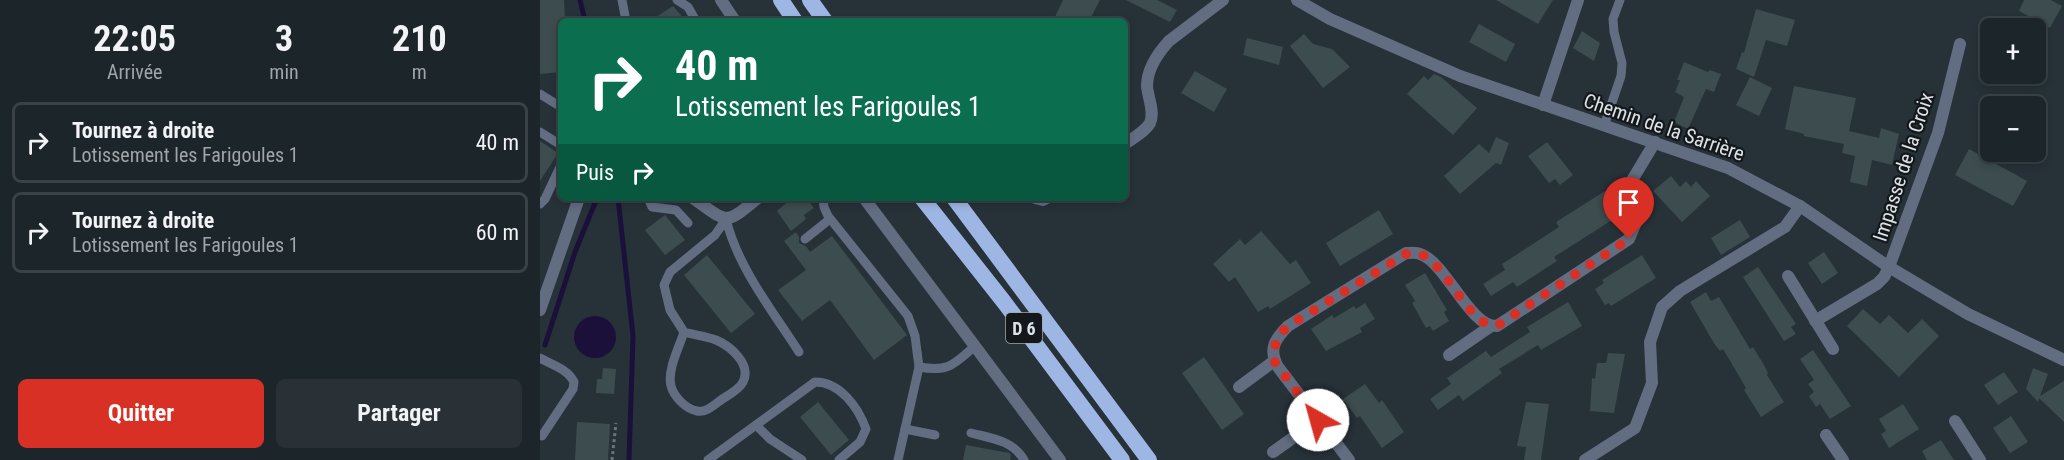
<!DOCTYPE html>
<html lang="fr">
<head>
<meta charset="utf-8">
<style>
	body { margin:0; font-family:"Roboto Condensed",sans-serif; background:#293136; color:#f1f3f6; height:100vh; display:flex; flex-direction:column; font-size:22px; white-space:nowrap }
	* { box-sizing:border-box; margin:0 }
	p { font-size:20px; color:#a0a5a8 }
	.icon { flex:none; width:33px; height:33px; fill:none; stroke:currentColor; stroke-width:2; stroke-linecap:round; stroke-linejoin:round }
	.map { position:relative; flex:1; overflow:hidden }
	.side { display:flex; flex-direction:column; background:#1c252a; width:540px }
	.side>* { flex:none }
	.top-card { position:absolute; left:18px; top:18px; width:570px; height:183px; border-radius:9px; box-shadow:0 3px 9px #0003,0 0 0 2px #3a4247; background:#0b6e4f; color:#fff; overflow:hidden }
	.buttons { position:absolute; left:1440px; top:18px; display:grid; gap:12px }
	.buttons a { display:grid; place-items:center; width:66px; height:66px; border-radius:9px; background:#1c252a; box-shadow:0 3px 9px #0003,0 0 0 2px #3a4247; font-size:30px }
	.pin { position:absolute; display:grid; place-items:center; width:51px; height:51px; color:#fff; margin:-62px -26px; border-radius:50% 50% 50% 0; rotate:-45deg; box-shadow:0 0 6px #0007 }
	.pin .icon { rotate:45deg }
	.me { position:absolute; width:66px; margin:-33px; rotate:322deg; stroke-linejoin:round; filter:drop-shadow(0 0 4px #0008) }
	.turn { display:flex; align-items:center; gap:21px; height:126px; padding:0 18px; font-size:27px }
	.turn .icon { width:78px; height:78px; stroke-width:2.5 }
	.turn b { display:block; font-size:42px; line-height:51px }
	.then { display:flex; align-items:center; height:57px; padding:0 18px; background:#0003; gap:12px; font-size:22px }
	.eta { display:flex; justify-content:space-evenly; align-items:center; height:102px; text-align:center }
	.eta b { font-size:36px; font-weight:700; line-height:42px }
	.button { display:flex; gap:12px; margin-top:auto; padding:12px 18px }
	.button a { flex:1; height:69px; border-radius:9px; background:#d93025; color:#fff; font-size:24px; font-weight:700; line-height:69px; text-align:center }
	.button a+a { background:#293136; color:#f1f3f6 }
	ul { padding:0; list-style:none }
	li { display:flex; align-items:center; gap:18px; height:81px; margin:0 12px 9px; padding:0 6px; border:3px solid #3a4247; border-radius:9px }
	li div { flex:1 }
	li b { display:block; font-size:22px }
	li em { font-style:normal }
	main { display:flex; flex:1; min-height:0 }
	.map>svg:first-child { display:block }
	.water { fill:#1b1039 }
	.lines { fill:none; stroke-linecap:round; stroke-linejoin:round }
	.stream { stroke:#1b1039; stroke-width:5 }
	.building { fill:#3d4c4e }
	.path { stroke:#6b747a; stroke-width:3; stroke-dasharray:3 3; stroke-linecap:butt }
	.service { stroke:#626d81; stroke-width:9 }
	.minor { stroke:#626d81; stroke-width:12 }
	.tertiary { stroke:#626d81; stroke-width:12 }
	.trunk { stroke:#9db6e3; stroke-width:16 }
	.route { stroke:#d93025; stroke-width:10; stroke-dasharray:0 18 }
	.labels { text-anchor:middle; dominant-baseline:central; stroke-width:4.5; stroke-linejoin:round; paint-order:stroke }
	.shield { fill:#14181b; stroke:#a0a6aa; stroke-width:1.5 }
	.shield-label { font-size:18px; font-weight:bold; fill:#dce3e7 }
	.street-label { font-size:20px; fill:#dce3e7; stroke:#14181b }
</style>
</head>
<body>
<main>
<section class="side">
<div class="eta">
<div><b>22:05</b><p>Arrivée</p></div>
<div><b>3</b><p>min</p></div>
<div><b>210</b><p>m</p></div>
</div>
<ul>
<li><svg class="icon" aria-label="right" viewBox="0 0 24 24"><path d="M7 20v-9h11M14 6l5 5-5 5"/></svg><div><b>Tournez à droite</b><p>Lotissement les Farigoules 1</p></div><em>40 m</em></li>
<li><svg class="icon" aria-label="right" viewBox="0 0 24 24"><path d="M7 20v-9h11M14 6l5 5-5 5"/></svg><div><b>Tournez à droite</b><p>Lotissement les Farigoules 1</p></div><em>60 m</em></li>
</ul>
<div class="button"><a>Quitter</a><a>Partager</a></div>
</section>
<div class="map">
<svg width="1524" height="460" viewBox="0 0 1524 460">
	<rect width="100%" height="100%" fill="#263138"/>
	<circle class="water" cx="55" cy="337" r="21"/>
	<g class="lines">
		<g class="stream">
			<path d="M 40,0 L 45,21"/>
			<path d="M 78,198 L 93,336 L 89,460"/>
			<path d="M 5,345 L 35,252 L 57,198"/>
		</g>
	</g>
	<g class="building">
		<path d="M 0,0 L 24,0 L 25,21 L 21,21 L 21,72 L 0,74 Z"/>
		<path d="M 523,0 L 560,0 L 549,21 L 513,21 Z"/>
		<path d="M 586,0 L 617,0 L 637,10 L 630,22 Z"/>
		<path d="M 956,0 L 1013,0 L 998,24 Z"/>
		<path d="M 1484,0 L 1511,0 L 1522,6 L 1510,28 L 1479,11 Z"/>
		<path d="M 133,6 L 146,21 L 110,21 Z"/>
		<path d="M 1216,9 L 1255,20 L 1247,46 L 1226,40 L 1214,77 L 1196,69 L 1202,52 L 1204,53 Z"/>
		<path d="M 939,24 L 975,44 L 966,62 L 929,42 Z"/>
		<path d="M 1042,31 L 1060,43 L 1054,61 L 1033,48 Z"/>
		<path d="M 764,34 L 773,44 L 792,49 L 810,67 L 783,88 L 750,46 Z"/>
		<path d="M 707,38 L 743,47 L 739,65 L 703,55 Z"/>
		<path d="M 1144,62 L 1168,72 L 1170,70 L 1181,74 L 1174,92 L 1166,89 L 1148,129 L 1134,122 L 1144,97 L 1135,92 L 1140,80 L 1137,80 Z"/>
		<path d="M 655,71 L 687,89 L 674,112 L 641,93 Z"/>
		<path d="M 894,74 L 901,77 L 937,108 L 913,135 L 867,94 L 884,76 L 888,80 Z"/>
		<path d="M 1210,77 L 1232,88 L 1219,116 L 1196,105 Z"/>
		<path d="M 1254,86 L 1316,98 L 1309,131 L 1339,138 L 1341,128 L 1359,134 L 1352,165 L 1332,160 L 1327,186 L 1310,182 L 1315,156 L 1302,153 L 1304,144 L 1264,136 L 1264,134 L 1245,129 Z"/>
		<path d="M 956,137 L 969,143 L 961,165 L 956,163 L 920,194 L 904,176 L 939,144 L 949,153 Z"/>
		<path d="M 0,141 L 18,153 L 0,181 Z"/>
		<path d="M 1007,142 L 1033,175 L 1020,185 L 1015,179 L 1009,183 L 988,156 Z"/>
		<path d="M 1429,149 L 1487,181 L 1473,206 L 1415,175 Z"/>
		<path d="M 1131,176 L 1140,187 L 1146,181 L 1151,187 L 1156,181 L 1170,196 L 1142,222 L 1113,191 Z"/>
		<path d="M 1065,191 L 1080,215 L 1014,257 L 1017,261 L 977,287 L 973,282 L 951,296 L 943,284 L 965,270 L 962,264 L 1019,227 L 1016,222 Z"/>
		<path d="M 252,198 L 266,198 L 274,208 L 264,215 L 266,219 L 251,231 L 237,211 Z"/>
		<path d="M 839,210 L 853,234 L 800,266 L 786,243 Z"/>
		<path d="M 125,215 L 145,240 L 125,255 L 105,230 Z"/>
		<path d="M 1200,220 L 1210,237 L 1181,255 L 1171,238 Z"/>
		<path d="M 721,231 L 750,264 L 756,260 L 771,283 L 730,309 L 728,306 L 718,312 L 695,277 L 689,282 L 673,264 L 700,239 L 705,245 Z"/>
		<path d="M 256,232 L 259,237 L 259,243 L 266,246 L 270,252 L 292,236 L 367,335 L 334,360 L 290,300 L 262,321 L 238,290 L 266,270 L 244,241 Z"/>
		<path d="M 1284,252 L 1298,273 L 1282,284 L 1268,263 Z"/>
		<path d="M 167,255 L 215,314 L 191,333 L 144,275 Z"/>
		<path d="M 1102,255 L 1116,278 L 1071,306 L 1069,303 L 1065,305 L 1055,289 L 1064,283 L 1062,280 Z"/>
		<path d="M 1218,267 L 1256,324 L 1251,327 L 1256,334 L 1244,341 L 1203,277 Z"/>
		<path d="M 885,273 L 907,310 L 904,312 L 909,321 L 893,331 L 890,326 L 886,328 L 872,303 L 875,301 L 865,285 Z"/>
		<path d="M 1166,292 L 1171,301 L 1179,297 L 1210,349 L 1213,347 L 1224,365 L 1228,373 L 1227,375 L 1244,402 L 1221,417 L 1204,390 L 1206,388 L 1183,349 L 1180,351 L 1175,345 L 1150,302 Z"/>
		<path d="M 1028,302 L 1042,326 L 1001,350 L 998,345 L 959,369 L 962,373 L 923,401 L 919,395 L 898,410 L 890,399 L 911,384 L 907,378 L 946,351 L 951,357 L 990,332 L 987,327 Z"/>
		<path d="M 825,303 L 835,319 L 820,328 L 822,332 L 786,351 L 771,329 L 792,315 L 794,318 L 814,306 L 816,309 Z"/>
		<path d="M 1323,309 L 1340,324 L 1349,315 L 1368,333 L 1382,319 L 1399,336 L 1359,377 L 1307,326 Z"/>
		<path d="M 1273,350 L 1311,406 L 1290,419 L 1280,404 L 1276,407 L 1269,396 L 1274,392 L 1268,384 L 1274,380 L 1260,359 Z"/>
		<path d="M 1068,353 L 1085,354 L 1074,413 L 1050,411 L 1052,378 L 1055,379 L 1057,363 L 1066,363 Z"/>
		<path d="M 664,357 L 704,414 L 682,430 L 642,373 Z"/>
		<path d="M 63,368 L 76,369 L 74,394 L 56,393 L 57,379 L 62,379 Z"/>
		<path d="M 1493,368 L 1508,374 L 1500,396 L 1524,381 L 1524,422 L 1499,398 L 1498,402 L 1486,389 Z"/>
		<path d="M 1464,372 L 1478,392 L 1458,405 L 1444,385 Z"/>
		<path d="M 825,384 L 839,403 L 842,400 L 864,432 L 842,448 L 820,416 L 817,418 L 803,399 Z"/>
		<path d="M 278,402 L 309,440 L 291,455 L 260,417 Z"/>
		<path d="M 986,402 L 1009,404 L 1001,460 L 984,460 L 986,447 L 977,446 Z"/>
		<path d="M 1363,404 L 1379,429 L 1349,448 L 1341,434 L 1346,431 L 1339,419 Z"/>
		<path d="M 1471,416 L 1488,442 L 1470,453 L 1453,428 Z"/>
		<path d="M 37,422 L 70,424 L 68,460 L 35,460 Z"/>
		<path d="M 1401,440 L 1414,460 L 1387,460 L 1382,451 Z"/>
		<path d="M 426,445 L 469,453 L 471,455 L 470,460 L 423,460 Z"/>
	</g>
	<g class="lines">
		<path class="path" d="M 72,460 L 76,423"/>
		<g class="service">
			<path d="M 82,0 L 86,21"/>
			<path d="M 137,0 L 148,7 L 156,21"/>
			<path d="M 0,94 L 21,107"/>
			<path d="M 1064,126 L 1081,76 L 1082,63 L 1074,32 L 1073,19 L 1080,0"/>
			<path d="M 0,132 L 21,145"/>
			<path d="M 108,198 L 112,207 L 136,210 L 148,223"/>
			<path d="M 283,198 L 284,207 L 288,216 L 368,316 L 375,336 L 379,367 L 358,460"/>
			<path d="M 0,204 L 5,199 L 21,165"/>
			<path d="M 265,239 L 290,219"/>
			<path d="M 144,332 C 139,348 127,370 131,386 C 134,397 146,409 157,411 C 166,413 174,405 181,400 C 188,395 199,390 203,382 C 212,364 190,346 176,340 C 166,336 154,335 144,332 L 130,310 L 124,285 L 130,272 L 175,235 L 186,219 C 198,268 232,310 259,352"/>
			<path d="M 0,358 C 12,365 28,369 34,382 L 33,389 L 2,436"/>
			<path d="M 379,367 C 409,372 413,365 435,346"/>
			<path d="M 216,425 L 230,439 L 262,460"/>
			<path d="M 365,429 L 395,435"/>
			<path d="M 431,433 C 450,438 473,440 484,460"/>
			<path d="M 168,460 L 275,382 C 300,382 318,407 326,429 L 320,442 L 299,460"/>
		</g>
		<g class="minor">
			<path d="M 757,0 L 790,19 L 920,76 L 1188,168 L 1260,206 L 1349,267 L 1428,314 L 1524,360"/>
			<path d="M 1003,105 L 1038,0"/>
			<path d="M 585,144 C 593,138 605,132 610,123 C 615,112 608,98 607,86 C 607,69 618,53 629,41 L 683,0"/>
			<path d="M 153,198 C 188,223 184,226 218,198"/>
			<path d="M 495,198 L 503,200 L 507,198"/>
			<path d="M 1248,276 L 1293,349"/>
			<path d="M 0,310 L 39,198"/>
			<path d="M 1275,321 L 1337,284 L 1344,277 L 1349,267 L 1398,133 L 1420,44"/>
			<path d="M 909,355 L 951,326"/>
			<path d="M 699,387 L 734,361"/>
			<path d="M 1415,421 L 1440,460"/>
			<path d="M 1286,435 L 1303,460"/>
			<path d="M 733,452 L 778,420"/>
			<path d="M 809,460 L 738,367 C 728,349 735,339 748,326 L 866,253 C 870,253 876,252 880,254 C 906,262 929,327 957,326 L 1089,239 L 1097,220 L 1091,182 L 1115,142"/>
			<path d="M 1045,460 L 1095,428 L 1112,383 L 1110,342 L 1122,307 L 1140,291 L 1245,227 L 1260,206"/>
		</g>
		<g class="tertiary">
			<path d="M 181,0 L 195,21"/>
			<path d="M 324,198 L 520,460"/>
		</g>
		<g class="trunk">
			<path d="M 241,0 L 255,21"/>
			<path d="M 270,0 L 285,21"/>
			<path d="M 382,198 L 464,302 L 582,460"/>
			<path d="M 414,198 L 609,460"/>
		</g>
	</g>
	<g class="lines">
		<path class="route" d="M 778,420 L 734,361 L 736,338 L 748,326 L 866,254 C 870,253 876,252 880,254 C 906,262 929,328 957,326 L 1089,239"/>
	</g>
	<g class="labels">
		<rect class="shield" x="466" y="313" width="36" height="30" rx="4.5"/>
		<g class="shield-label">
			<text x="484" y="328">D 6</text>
		</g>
		<g class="street-label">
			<text transform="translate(1124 127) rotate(19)">Chemin de la Sarrière</text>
			<text transform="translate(1363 167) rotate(-72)">Impasse de la Croix</text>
		</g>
	</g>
</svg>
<div class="buttons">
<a>+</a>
<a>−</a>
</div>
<div class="pin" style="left:1089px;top:239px;background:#d93025"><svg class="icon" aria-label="arrive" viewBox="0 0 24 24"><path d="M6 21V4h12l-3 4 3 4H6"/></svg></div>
<svg class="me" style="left:778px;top:420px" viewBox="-20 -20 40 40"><circle r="19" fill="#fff"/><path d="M0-13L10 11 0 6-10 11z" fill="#d93025"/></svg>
<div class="top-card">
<div class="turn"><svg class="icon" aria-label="right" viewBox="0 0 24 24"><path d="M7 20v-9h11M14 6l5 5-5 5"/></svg><div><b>40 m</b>Lotissement les Farigoules 1</div></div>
<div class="then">Puis<svg class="icon" aria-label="right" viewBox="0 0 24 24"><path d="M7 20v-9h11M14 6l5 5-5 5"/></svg></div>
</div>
</div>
</main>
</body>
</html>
